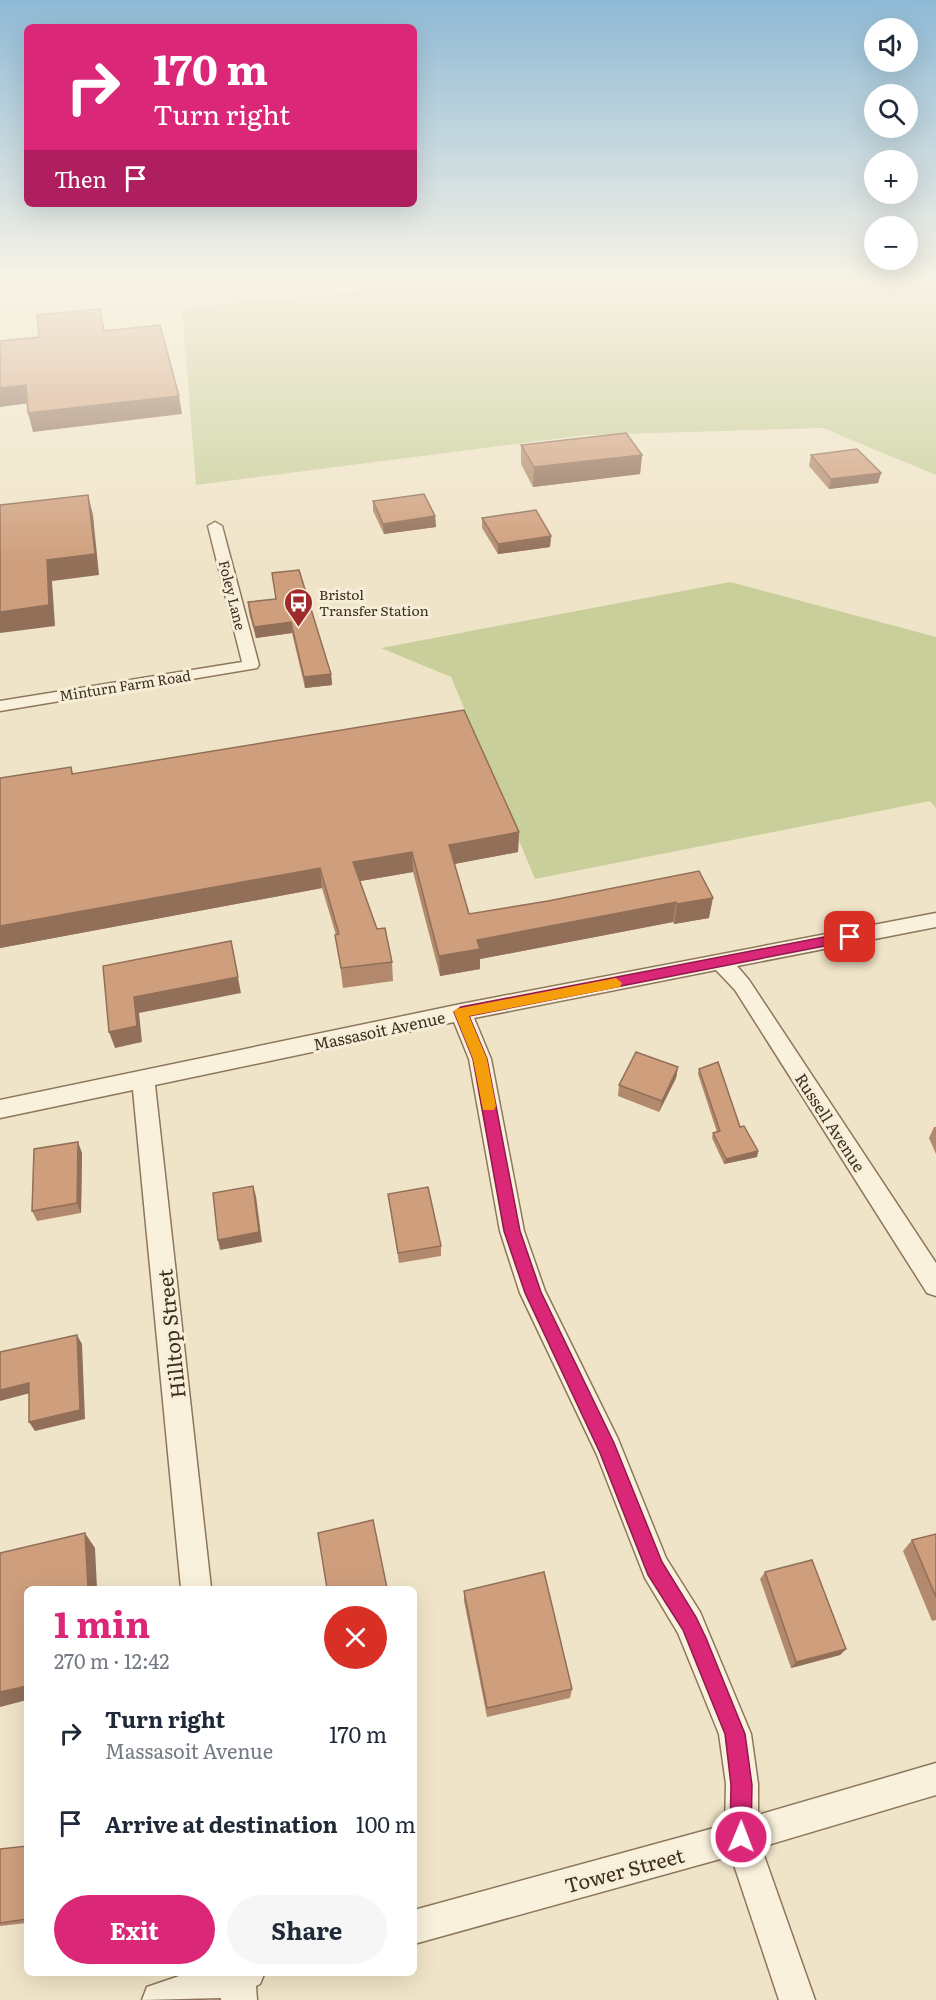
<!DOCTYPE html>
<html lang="en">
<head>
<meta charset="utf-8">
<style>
	body { margin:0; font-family:Literata,serif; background:#f6f6f7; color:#1f2937; height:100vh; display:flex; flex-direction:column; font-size:22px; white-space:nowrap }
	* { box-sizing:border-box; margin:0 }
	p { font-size:20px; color:#747a83 }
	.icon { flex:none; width:33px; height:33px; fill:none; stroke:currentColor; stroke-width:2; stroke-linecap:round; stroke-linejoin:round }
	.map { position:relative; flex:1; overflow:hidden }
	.details { position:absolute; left:24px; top:1586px; width:393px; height:390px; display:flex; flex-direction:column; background:#fff; border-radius:9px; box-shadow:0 6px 24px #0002 }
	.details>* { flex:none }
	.hud { position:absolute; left:24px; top:24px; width:393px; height:183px; border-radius:9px; box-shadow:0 6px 24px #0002; background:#db2777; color:#fff; overflow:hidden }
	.tools { position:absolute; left:864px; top:18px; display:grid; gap:12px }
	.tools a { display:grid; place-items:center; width:54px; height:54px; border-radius:50%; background:#fff; box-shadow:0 6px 24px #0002; font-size:30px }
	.pin { position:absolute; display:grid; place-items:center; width:51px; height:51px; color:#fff; margin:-26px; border-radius:12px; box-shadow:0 3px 9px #0006 }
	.me { position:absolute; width:66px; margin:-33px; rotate:1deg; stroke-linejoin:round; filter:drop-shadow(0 0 4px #0008) }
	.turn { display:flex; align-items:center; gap:21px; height:126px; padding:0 30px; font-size:27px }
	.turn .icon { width:78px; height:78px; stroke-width:2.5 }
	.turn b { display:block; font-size:42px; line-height:51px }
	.then { display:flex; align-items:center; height:57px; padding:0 30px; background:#0003; gap:12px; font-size:22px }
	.round { display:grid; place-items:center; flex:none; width:63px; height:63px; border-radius:32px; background:#f6f6f7 }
	.overview { display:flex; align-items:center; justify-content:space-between; height:102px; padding:0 30px }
	h1 { font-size:36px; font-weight:700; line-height:45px; color:#db2777 }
	.action { display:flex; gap:12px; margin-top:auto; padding:12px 30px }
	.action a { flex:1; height:69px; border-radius:36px; background:#db2777; color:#fff; font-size:24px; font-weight:700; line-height:69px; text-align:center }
	.action a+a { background:#f6f6f7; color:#1f2937 }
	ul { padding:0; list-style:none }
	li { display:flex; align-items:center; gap:18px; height:90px; padding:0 30px }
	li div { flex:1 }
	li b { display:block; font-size:22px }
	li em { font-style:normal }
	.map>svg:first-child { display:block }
	.farmland { fill:#e6deb5 }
	.green { fill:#c9cf9b }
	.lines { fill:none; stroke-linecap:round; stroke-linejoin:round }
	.minor-casing { stroke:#8d765c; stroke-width:3 }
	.minor { fill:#faf1dc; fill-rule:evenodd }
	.wall { fill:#b2896c }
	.shaded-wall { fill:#916f58 }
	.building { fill:#cf9f7d; stroke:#916f58; stroke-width:1.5 }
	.route { fill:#db2777; stroke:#8e194d; stroke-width:1.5 }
	.slow { fill:#f59e0b }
	.labels { text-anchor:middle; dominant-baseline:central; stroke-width:6; stroke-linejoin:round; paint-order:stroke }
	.far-poi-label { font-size:14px; fill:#3d2e20; stroke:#f7eed8; text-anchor:start }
	.far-street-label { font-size:14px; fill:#3d2e20; stroke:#f7eed8 }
	.street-label { font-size:16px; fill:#3d2e20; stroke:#f7eed8 }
	.near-street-label { font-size:20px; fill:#3d2e20; stroke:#f7eed8 }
</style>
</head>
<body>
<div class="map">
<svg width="936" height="2000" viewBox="0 0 936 2000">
	<rect width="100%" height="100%" fill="#f0e4c8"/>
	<path class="farmland" d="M 0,282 L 446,282 L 0,324 Z"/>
	<g class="green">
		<path d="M 446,282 L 936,282 L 936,475 L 823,428 L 586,435 L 196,485 L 182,308 Z"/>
		<path d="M 730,582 L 936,637 L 936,808 L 930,801 L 535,879 L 451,677 L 381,648 Z"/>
	</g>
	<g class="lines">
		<defs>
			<g id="minor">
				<path d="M 215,522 L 222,526 L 259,665 L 257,668 L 0,711 L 0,701 L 242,662 L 208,526 Z"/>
				<path d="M 936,913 L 936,927 L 737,966 L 749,980 L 936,1263 L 936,1296 L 927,1293 L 735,990 L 716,970 L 474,1018 L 491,1059 L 524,1231 L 545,1291 L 618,1439 L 666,1558 L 700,1612 L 751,1734 L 758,1784 L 758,1815 L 936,1763 L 936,1795 L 761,1847 L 815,2000 L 779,2000 L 731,1856 L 414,1944 L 414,1910 L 725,1825 L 726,1784 L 719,1734 L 678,1633 L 645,1578 L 597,1455 L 520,1293 L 500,1231 L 469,1059 L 454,1022 L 155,1085 L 211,1588 L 181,1588 L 133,1090 L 0,1118 L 0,1100 L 461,1004 Z"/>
				<path d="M 191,1972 L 265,1972 L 260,1984 L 256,1986 L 257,2000 L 221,2000 L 221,1998 L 142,2000 L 147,1987 Z"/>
			</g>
		</defs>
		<use href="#minor" class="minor-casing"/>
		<use href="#minor" class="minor"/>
	</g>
	<g class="wall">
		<path d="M 521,445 L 642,455 L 640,474 L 533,487 L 521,464 Z"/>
		<path d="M 811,455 L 881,473 L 878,483 L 829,489 L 809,466 Z"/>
		<path d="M 373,501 L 435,516 L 436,527 L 384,534 L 373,511 Z"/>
		<path d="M 482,518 L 551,536 L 550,547 L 498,554 L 482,528 Z"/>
		<path d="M 272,573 L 331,674 L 332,685 L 305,688 L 292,633 L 256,638 L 249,613 L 248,602 L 276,599 Z"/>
		<path d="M 71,767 L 73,773 L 519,832 L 518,852 L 454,864 L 469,914 L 548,901 L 699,871 L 709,918 L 674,924 L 673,922 L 480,959 L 480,969 L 440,976 L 413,872 L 360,881 L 377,929 L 392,962 L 393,981 L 343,988 L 336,935 L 322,888 L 0,948 Z"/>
		<path d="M 678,1067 L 676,1078 L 659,1112 L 618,1096 L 619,1085 Z"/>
		<path d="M 699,1069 L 758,1151 L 757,1157 L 724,1164 L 712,1138 L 713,1133 L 717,1132 L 698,1074 Z"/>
		<path d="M 934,1127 L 936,1127 L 936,1154 L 929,1138 Z"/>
		<path d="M 82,1153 L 81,1213 L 37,1221 L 32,1211 Z"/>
		<path d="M 388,1194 L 441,1246 L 441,1256 L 399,1263 Z"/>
		<path d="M 936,1534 L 936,1620 L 932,1621 L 903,1551 L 912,1540 Z"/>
		<path d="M 765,1572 L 846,1649 L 840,1655 L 791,1668 L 760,1579 Z"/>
		<path d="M 464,1591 L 572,1689 L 570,1698 L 487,1717 L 464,1601 Z"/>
		<path d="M 27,1846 L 27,1923 L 0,1926 L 0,1849 Z"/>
	</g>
	<g class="shaded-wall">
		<path d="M 26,385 L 30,403 L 0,407 L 0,388 Z"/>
		<path d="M 179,396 L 182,414 L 33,432 L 28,413 Z"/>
		<path d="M 642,455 L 640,474 L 533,487 L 534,467 Z"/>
		<path d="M 881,473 L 878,483 L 829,489 L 831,479 Z"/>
		<path d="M 88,495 L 93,515 L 99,575 L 52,581 L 55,626 L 0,633 L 0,612 L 47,560 Z"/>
		<path d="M 435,516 L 436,527 L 384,534 L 383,524 Z"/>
		<path d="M 551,536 L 550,547 L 498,554 L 498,544 Z"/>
		<path d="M 291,622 L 292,633 L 256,638 L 254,627 Z"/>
		<path d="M 331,674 L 332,685 L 305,688 L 304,677 Z"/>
		<path d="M 519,832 L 518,852 L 449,865 L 449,845 Z"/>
		<path d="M 412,852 L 413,872 L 355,882 L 353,862 Z"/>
		<path d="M 320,868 L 322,888 L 0,948 L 0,926 Z"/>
		<path d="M 713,898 L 709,918 L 674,924 L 677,904 Z"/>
		<path d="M 676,902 L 673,922 L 480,959 L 480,969 L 440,976 L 439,956 L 477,940 Z"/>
		<path d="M 231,941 L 241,993 L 139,1013 L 142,1042 L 115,1048 L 109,1032 L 134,997 Z"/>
		<path d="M 678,1067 L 676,1078 L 659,1112 L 662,1101 Z"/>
		<path d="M 78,1142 L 82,1153 L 81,1213 L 77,1203 Z"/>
		<path d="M 758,1151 L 757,1157 L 724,1164 L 726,1159 Z"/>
		<path d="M 253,1186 L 256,1196 L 262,1242 L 220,1250 L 218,1240 Z"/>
		<path d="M 77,1335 L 82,1344 L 85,1419 L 35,1431 L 29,1422 Z"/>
		<path d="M 29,1383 L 34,1392 L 0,1401 L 0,1390 Z"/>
		<path d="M 85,1533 L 95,1548 L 97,1588 L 88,1588 Z"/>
		<path d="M 846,1649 L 840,1655 L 791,1668 L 796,1662 Z"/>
		<path d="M 27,1686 L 27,1700 L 0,1707 L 0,1692 Z"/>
	</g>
	<g class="building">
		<path d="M 100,309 L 104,331 L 160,325 L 179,396 L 28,413 L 26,385 L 0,388 L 0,341 L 39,337 L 37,315 Z"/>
		<path d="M 626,433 L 642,455 L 534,467 L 521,445 Z"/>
		<path d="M 857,449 L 881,473 L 831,479 L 811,455 Z"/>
		<path d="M 424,494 L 435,516 L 383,524 L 373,501 Z"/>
		<path d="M 88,495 L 95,554 L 47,560 L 49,605 L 0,612 L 0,505 Z"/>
		<path d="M 536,510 L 551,536 L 498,544 L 482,518 Z"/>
		<path d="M 299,570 L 331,674 L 304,677 L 291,622 L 254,627 L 248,602 L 276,599 L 272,573 Z"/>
		<path d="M 464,710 L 519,832 L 449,845 L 469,914 L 548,901 L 699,871 L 713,898 L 677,904 L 676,902 L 477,940 L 480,949 L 439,956 L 412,852 L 353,862 L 377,929 L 385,928 L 392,962 L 341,968 L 335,935 L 339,934 L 320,868 L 0,926 L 0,778 L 71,767 L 72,774 Z"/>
		<path d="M 231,941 L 238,977 L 134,997 L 137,1026 L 109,1032 L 103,966 Z"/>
		<path d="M 636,1052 L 678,1067 L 662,1101 L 619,1085 Z"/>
		<path d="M 718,1062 L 740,1127 L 744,1126 L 758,1151 L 726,1159 L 713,1133 L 720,1131 L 699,1069 Z"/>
		<path d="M 78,1142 L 77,1203 L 32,1211 L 34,1149 Z"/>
		<path d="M 253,1186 L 259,1232 L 218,1240 L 213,1193 Z"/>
		<path d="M 428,1187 L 441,1246 L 398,1253 L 388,1194 Z"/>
		<path d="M 77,1335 L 80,1410 L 29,1422 L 29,1383 L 0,1390 L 0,1352 Z"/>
		<path d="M 373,1520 L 387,1588 L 327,1588 L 318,1533 Z"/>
		<path d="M 85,1533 L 88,1588 L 27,1588 L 27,1686 L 0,1692 L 0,1553 Z"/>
		<path d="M 936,1534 L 936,1597 L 912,1540 Z"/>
		<path d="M 812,1560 L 846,1649 L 796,1662 L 765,1572 Z"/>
		<path d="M 544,1572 L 572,1689 L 487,1708 L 464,1591 Z"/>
		<path d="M 27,1846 L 27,1919 L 0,1923 L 0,1849 Z"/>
	</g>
	<linearGradient id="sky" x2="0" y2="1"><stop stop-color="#8fbad6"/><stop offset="0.5" stop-color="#f8f3e6"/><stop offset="1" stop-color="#f8f3e6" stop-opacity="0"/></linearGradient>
	<rect width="936" height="562" fill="url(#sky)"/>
	<path class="route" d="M 850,932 L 855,934 L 857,937 L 855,940 L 469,1016 L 487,1059 L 520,1231 L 541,1292 L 614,1443 L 662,1562 L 696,1617 L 706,1638 L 745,1734 L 752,1785 L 751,1837 L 748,1845 L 741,1848 L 733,1845 L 730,1837 L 731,1785 L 725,1734 L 691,1650 L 683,1630 L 648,1575 L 600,1453 L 525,1293 L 504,1231 L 473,1059 L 454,1012 L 461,1007 Z"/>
	<path class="slow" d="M 616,978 L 622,983 L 620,987 L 469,1016 L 487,1059 L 496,1106 L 494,1110 L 483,1110 L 473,1059 L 454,1012 L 456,1009 Z"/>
	<defs>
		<symbol id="bus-pin" viewBox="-11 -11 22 30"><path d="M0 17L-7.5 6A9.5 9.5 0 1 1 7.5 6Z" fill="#9e2a2b" stroke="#f7eed8"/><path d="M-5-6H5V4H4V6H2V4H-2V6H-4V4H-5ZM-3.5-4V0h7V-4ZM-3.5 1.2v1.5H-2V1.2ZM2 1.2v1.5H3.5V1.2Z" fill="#fff"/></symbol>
	</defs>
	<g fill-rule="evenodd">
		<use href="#bus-pin" x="282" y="586" width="33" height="45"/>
	</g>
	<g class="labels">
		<g class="far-poi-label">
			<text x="319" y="594">Bristol<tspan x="319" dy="16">Transfer Station</tspan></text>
		</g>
		<g class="far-street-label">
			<text transform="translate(233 595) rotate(76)">Foley Lane</text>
			<text transform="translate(125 685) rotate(-9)">Minturn Farm Road</text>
		</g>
		<g class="street-label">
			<text transform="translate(379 1030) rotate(-12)">Massasoit Avenue</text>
			<text transform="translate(831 1122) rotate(57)">Russell Avenue</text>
		</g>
		<g class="near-street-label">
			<text transform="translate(170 1334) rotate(-96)">Hilltop Street</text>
			<text transform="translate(624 1869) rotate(-15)">Tower Street</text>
		</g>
	</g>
</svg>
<div class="tools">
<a><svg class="icon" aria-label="sound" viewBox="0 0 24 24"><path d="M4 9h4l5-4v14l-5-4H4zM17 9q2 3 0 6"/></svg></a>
<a><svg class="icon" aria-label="search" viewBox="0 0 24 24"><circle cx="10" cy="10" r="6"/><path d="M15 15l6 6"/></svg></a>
<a>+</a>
<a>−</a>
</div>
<div class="pin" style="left:850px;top:937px;background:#d93025"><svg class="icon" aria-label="arrive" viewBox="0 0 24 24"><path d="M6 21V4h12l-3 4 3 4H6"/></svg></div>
<svg class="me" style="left:741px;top:1837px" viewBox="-20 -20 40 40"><circle r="17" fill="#db2777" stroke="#fff" stroke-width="3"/><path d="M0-11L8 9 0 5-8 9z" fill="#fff"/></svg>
<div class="hud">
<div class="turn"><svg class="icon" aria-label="right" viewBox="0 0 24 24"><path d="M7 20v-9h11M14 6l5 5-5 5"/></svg><div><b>170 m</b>Turn right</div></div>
<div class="then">Then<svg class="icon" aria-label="arrive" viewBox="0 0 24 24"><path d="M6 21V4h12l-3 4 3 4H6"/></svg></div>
</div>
<section class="details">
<div class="overview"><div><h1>1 min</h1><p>270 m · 12:42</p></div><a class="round" style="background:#d93025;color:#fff"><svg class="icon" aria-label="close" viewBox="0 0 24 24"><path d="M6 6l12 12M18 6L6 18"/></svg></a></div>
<ul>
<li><svg class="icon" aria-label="right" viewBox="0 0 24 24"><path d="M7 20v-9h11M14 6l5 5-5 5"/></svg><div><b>Turn right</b><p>Massasoit Avenue</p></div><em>170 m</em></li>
<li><svg class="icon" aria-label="arrive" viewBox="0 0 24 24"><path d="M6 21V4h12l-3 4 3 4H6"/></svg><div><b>Arrive at destination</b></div><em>100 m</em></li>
</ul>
<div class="action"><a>Exit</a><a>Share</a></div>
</section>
</div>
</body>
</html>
